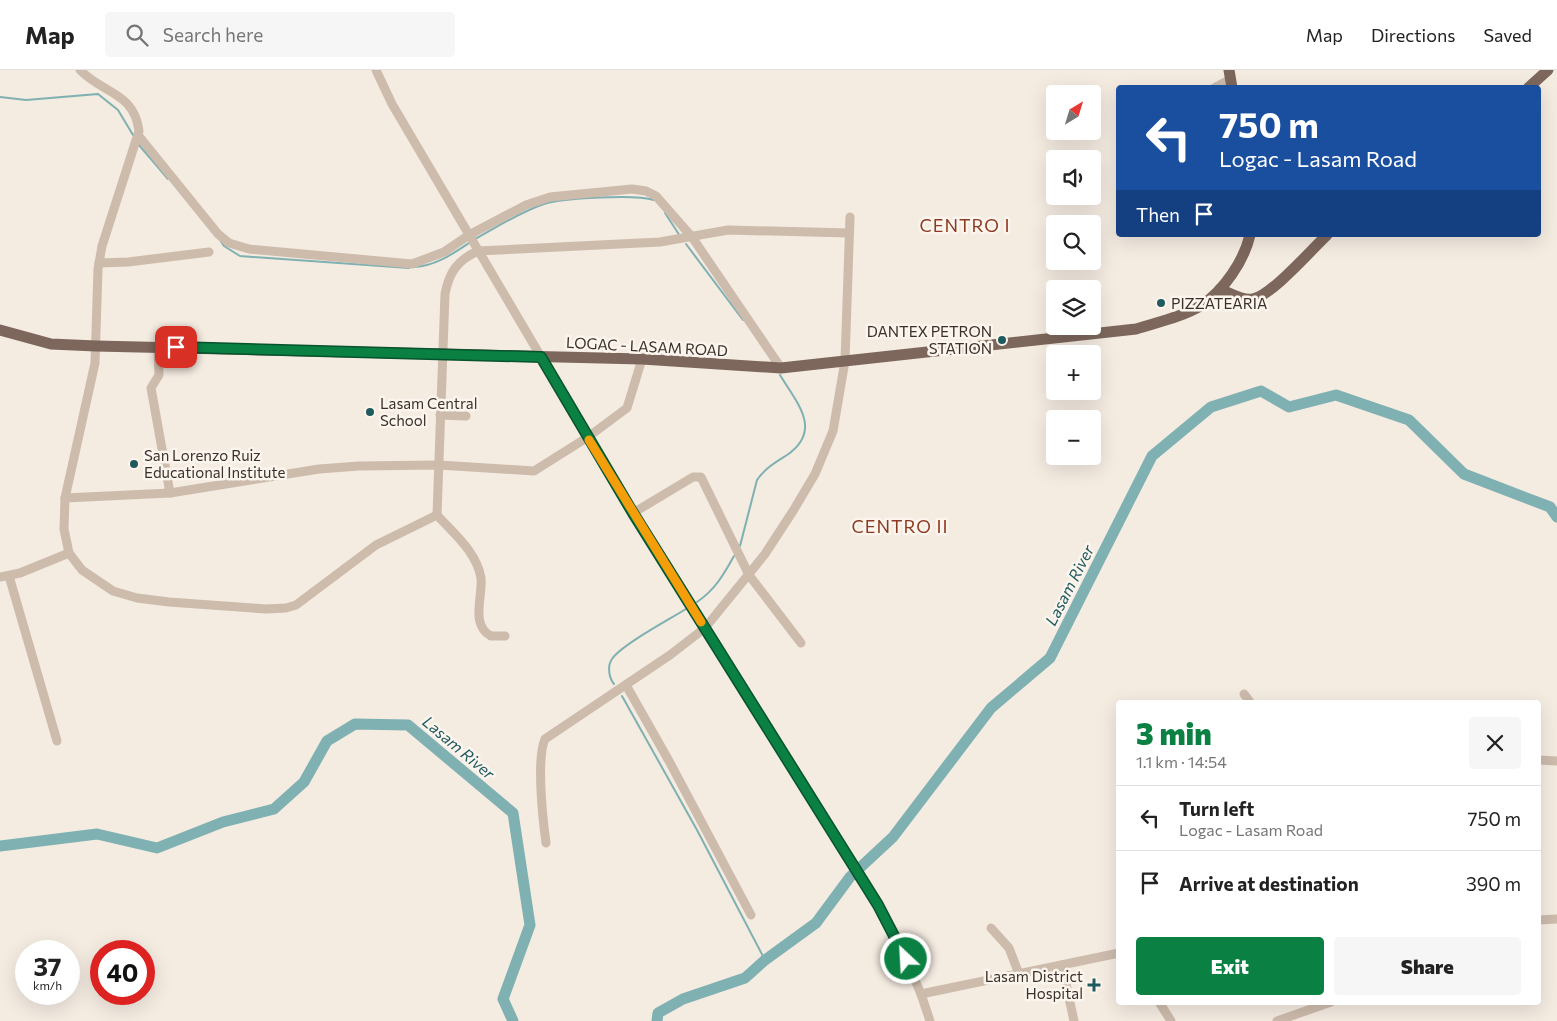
<!DOCTYPE html>
<html lang="en">
<head>
<meta charset="utf-8">
<style>
	body { margin:0; font-family:Commissioner,sans-serif; background:#f6f6f6; color:#222; height:100vh; display:flex; flex-direction:column; font-size:19px; white-space:nowrap }
	* { box-sizing:border-box; margin:0 }
	p { font-size:16px; color:#767676 }
	.icon { flex:none; width:28px; height:28px; fill:none; stroke:currentColor; stroke-width:2; stroke-linecap:round; stroke-linejoin:round }
	.map { position:relative; flex:1; overflow:hidden }
	.drawer { position:absolute; left:1116px; top:630px; width:425px; height:305px; display:flex; flex-direction:column; background:#fff; border-radius:5px; box-shadow:0 5px 20px #0002 }
	.drawer>* { flex:none }
	.guide { position:absolute; left:1116px; top:15px; width:425px; height:152px; border-radius:5px; box-shadow:0 5px 20px #0002; background:#1a4fa0; color:#fff; overflow:hidden }
	.needle { width:32px; rotate:38deg }
	.buttons { position:absolute; left:1046px; top:15px; display:grid; gap:10px }
	.buttons a { display:grid; place-items:center; width:55px; height:55px; border-radius:5px; background:#fff; box-shadow:0 5px 20px #0002; font-size:25px }
	.speed { position:absolute; left:15px; top:870px; display:flex; gap:10px; font-size:25px; font-weight:700; text-align:center }
	.speed>* { display:grid; place-content:center; width:65px; height:65px; border-radius:50%; background:#fff; box-shadow:0 5px 20px #0002; line-height:1 }
	.speed small { font-size:12px; font-weight:400 }
	.speed .limit { border:8px solid #d22; background:#fff; color:#111 }
	.pin { position:absolute; display:grid; place-items:center; width:42px; height:42px; color:#fff; margin:-21px; border-radius:10px; box-shadow:0 2px 8px #0006 }
	.me { position:absolute; width:55px; margin:-28px; rotate:335deg; stroke-linejoin:round; filter:drop-shadow(0 0 4px #0008) }
	.turn { display:flex; align-items:center; gap:18px; height:105px; padding:0 20px; font-size:22px }
	.turn .icon { width:65px; height:65px; stroke-width:2.5 }
	.turn b { display:block; font-size:35px; line-height:42px }
	.then { display:flex; align-items:center; height:48px; padding:0 20px; background:#0003; gap:10px; font-size:19px }
	.round { display:grid; place-items:center; flex:none; width:52px; height:52px; border-radius:5px; background:#f6f6f6 }
	.overview { display:flex; align-items:center; justify-content:space-between; height:85px; padding:0 20px }
	h1 { font-size:30px; font-weight:800; line-height:38px; color:#0b8043 }
	.action { display:flex; gap:10px; margin-top:auto; padding:10px 20px }
	.action a { flex:1; height:58px; border-radius:5px; background:#0b8043; color:#fff; font-size:20px; font-weight:800; line-height:58px; text-align:center }
	.action a+a { background:#f6f6f6; color:#222 }
	ul { padding:0; list-style:none }
	li { display:flex; align-items:center; gap:15px; height:65px; padding:0 20px; border-top:1px solid #e0e0e0 }
	li div { flex:1 }
	li b { display:block; font-size:19px }
	li em { font-style:normal }
	header { display:flex; align-items:center; gap:30px; box-sizing:border-box; height:70px; padding:0 25px; background:#fff; border-bottom:1px solid #e0e0e0 }
	header strong { font-size:24px }
	nav { display:flex; gap:28px; margin-inline-start:auto; font-size:18px }
	.search { width:350px; height:45px; background:#f6f6f6; display:flex; align-items:center; gap:12px; box-sizing:border-box; padding:0 18px; border-radius:5px; color:#767676; font-size:19px }
	.map>svg:first-child { display:block }
	.lines { fill:none; stroke-linecap:round; stroke-linejoin:round }
	.stream { stroke:#7fb0b2; stroke-width:2 }
	.river { stroke:#7fb0b2; stroke-width:11 }
	.minor { stroke:#cdbbac; stroke-width:9 }
	.major { stroke:#7d675c; stroke-width:11 }
	.route-casing { stroke:#07532c; stroke-width:12 }
	.route { stroke:#0b8043; stroke-width:9 }
	.slow { stroke:#f59e0b; stroke-width:9 }
	.poi-dot { fill:#1f5a5e; stroke:#fbf5ee; stroke-width:2 }
	.labels { text-anchor:middle; dominant-baseline:central; stroke-width:5; stroke-linejoin:round; paint-order:stroke }
	.poi-label { font-size:15px; fill:#3b302b; stroke:#fbf5ee; text-anchor:start }
	.street-label { font-size:15px; fill:#3b302b; stroke:#fbf5ee }
	.water-label { font-size:16px; font-style:italic; fill:#1f5a5e; stroke:#fbf5ee }
	.quarter-label { font-size:18px; letter-spacing:1px; fill:#8c3b22; stroke:#fbf5ee }
</style>
</head>
<body>
<header>
<strong>Map</strong>
<div class="search"><svg class="icon" aria-label="search" viewBox="0 0 24 24"><circle cx="10" cy="10" r="6"/><path d="M15 15l6 6"/></svg>Search here</div>
<nav><a>Map</a><a>Directions</a><a>Saved</a></nav>
</header>
<div class="map">
<svg width="1557" height="951" viewBox="0 0 1557 951">
	<rect width="100%" height="100%" fill="#f4ebe1"/>
	<g class="lines">
		<g class="stream">
			<path d="M 0,27 L 26,30 L 98,24 L 118,40 L 133,65"/>
			<path d="M 139,75 L 168,109"/>
			<path d="M 665,143 L 680,166"/>
			<path d="M 475,169 C 497,157 520,142 544,134 C 563,128 635,124 654,130"/>
			<path d="M 220,170 L 224,176 L 240,186 L 409,198"/>
			<path d="M 686,174 L 743,250"/>
			<path d="M 414,197 C 435,196 451,185 469,173"/>
			<path d="M 740,476 L 757,410 C 765,398 776,392 787,385 C 823,360 797,333 780,305"/>
			<path d="M 697,532 C 715,520 724,504 734,486"/>
			<path d="M 614,614 C 609,608 607,596 612,589 C 621,575 670,549 686,539"/>
			<path d="M 622,626 L 697,760 L 765,890"/>
		</g>
		<g class="river">
			<path d="M 0,776 L 97,764 L 157,778 L 223,752 L 274,739 L 304,712 L 327,671 L 355,654 L 408,655 L 513,743 L 530,855 L 503,929 L 513,951"/>
			<path d="M 657,951 L 658,943 L 683,929 L 745,908 L 765,890 L 816,853 L 850,807 L 893,767 L 991,638 L 1050,588 L 1152,386 L 1211,337 L 1261,321 L 1289,337 L 1336,325 L 1409,350 L 1464,404 L 1550,437 L 1557,447"/>
		</g>
		<g class="minor">
			<path d="M 80,0 C 103,24 134,22 139,61 L 102,176 L 98,199 L 95,293 L 65,428 L 170,423 L 319,399 L 359,396 L 439,395 L 534,401 L 588,367 L 627,338 L 642,289"/>
			<path d="M 376,0 L 392,34 L 633,443 L 878,835 L 898,871 L 921,924 L 1119,883"/>
			<path d="M 1214,18 L 1231,9"/>
			<path d="M 138,65 L 218,164 L 229,173 L 249,179 L 412,194 L 444,182 L 469,165 L 526,135 L 550,127 L 632,119 L 646,121 L 656,126 L 692,167 L 781,298"/>
			<path d="M 99,193 L 128,192 L 209,182"/>
			<path d="M 158,276 L 159,305 L 151,318 L 170,423"/>
			<path d="M 440,345 L 466,346"/>
			<path d="M 65,428 L 64,459 L 69,483 L 82,500 L 113,521 L 137,528 L 169,532 L 266,539 L 286,538 L 296,535 L 376,475 L 437,445 L 445,224 C 449,203 457,190 478,181 L 660,172 L 728,160 L 849,163"/>
			<path d="M 633,443 L 693,407 L 701,407 L 749,505 L 801,573"/>
			<path d="M 437,445 C 453,463 477,482 481,508 C 483,526 470,555 491,566 L 505,566"/>
			<path d="M 9,506 L 57,671"/>
			<path d="M 0,507 L 20,503 L 69,483"/>
			<path d="M 626,615 L 669,691 L 751,845"/>
			<path d="M 1244,624 L 1250,632"/>
			<path d="M 1539,690 L 1557,691"/>
			<path d="M 546,773 C 543,751 536,689 545,669 L 670,585 L 705,558 L 765,484 L 793,441 L 815,404 L 833,361 L 845,291 L 850,147"/>
			<path d="M 1539,850 L 1557,849"/>
			<path d="M 991,858 L 1009,878 L 1019,904"/>
			<path d="M 1062,895 L 1074,951"/>
			<path d="M 921,924 L 930,951"/>
			<path d="M 1159,932 L 1171,951"/>
			<path d="M 1277,951 L 1331,932"/>
		</g>
		<g class="major">
			<path d="M 1229,0 L 1232,18"/>
			<path d="M 1528,18 L 1548,0"/>
			<path d="M 1220,219 C 1230,223 1242,231 1253,229 C 1271,226 1312,179 1327,165"/>
			<path d="M 0,260 L 51,274 L 96,276 L 642,289 L 781,298 L 1136,259 C 1158,252 1182,247 1202,235 C 1224,220 1244,191 1250,165"/>
		</g>
	</g>
	<g class="lines">
		<defs>
			<path id="route" d="M 176,277 L 541,287 L 633,443 L 878,835 L 906,889"/>
		</defs>
		<use href="#route" class="route-casing"/>
		<use href="#route" class="route"/>
		<path class="slow" d="M 589,370 L 701,552"/>
	</g>
	<g class="poi-dot">
		<circle cx="1161" cy="233" r="5"/>
		<circle cx="1002" cy="270" r="5"/>
		<circle cx="370" cy="342" r="5"/>
		<circle cx="134" cy="394" r="5"/>
		<path d="M1091.5 907.5h5v5h5v5h-5v5h-5v-5h-5v-5h5z"/>
	</g>
	<g class="labels">
		<g class="poi-label">
			<text x="1171" y="233">PIZZATEARIA</text>
			<text x="992" y="261" text-anchor="end">DANTEX PETRON<tspan x="992" dy="17">STATION</tspan></text>
			<text x="380" y="333">Lasam Central<tspan x="380" dy="17">School</tspan></text>
			<text x="144" y="385">San Lorenzo Ruiz<tspan x="144" dy="17">Educational Institute</tspan></text>
			<text x="1083" y="906" text-anchor="end">Lasam District<tspan x="1083" dy="17">Hospital</tspan></text>
		</g>
		<g class="street-label">
			<text transform="translate(647 276) rotate(3)">LOGAC - LASAM ROAD</text>
		</g>
		<g class="water-label">
			<text transform="translate(1069 515) rotate(-63)">Lasam River</text>
			<text transform="translate(459 677) rotate(40)">Lasam River</text>
		</g>
		<g class="quarter-label">
			<text x="965" y="155">CENTRO I</text>
			<text x="900" y="456">CENTRO II</text>
		</g>
	</g>
</svg>
<div class="buttons">
<a><svg class="needle" viewBox="-14 -14 28 28"><path d="M0-13l5 13h-10z" fill="#e53935"/><path d="M0 13l5-13h-10z" fill="#767676"/></svg></a>
<a><svg class="icon" aria-label="sound" viewBox="0 0 24 24"><path d="M4 9h4l5-4v14l-5-4H4zM17 9q2 3 0 6"/></svg></a>
<a><svg class="icon" aria-label="search" viewBox="0 0 24 24"><circle cx="10" cy="10" r="6"/><path d="M15 15l6 6"/></svg></a>
<a><svg class="icon" aria-label="layers" viewBox="0 0 24 24"><path d="M12 4l9 5-9 5-9-5zM3 14l9 5 9-5"/></svg></a>
<a>+</a>
<a>−</a>
</div>
<div class="speed"><div>37<small>km/h</small></div><div class="limit">40</div></div>
<div class="pin" style="left:176px;top:277px;background:#d93025"><svg class="icon" aria-label="arrive" viewBox="0 0 24 24"><path d="M6 21V4h12l-3 4 3 4H6"/></svg></div>
<svg class="me" style="left:906px;top:889px" viewBox="-20 -20 40 40"><circle r="17" fill="#0b8043" stroke="#fff" stroke-width="3"/><path d="M0-11L8 9 0 5-8 9z" fill="#fff"/></svg>
<div class="guide">
<div class="turn"><svg class="icon" aria-label="left" viewBox="0 0 24 24"><path d="M17 20v-9H6M10 6l-5 5 5 5"/></svg><div><b>750 m</b>Logac - Lasam Road</div></div>
<div class="then">Then<svg class="icon" aria-label="arrive" viewBox="0 0 24 24"><path d="M6 21V4h12l-3 4 3 4H6"/></svg></div>
</div>
<section class="drawer">
<div class="overview"><div><h1>3 min</h1><p>1.1 km · 14:54</p></div><a class="round"><svg class="icon" aria-label="close" viewBox="0 0 24 24"><path d="M6 6l12 12M18 6L6 18"/></svg></a></div>
<ul>
<li><svg class="icon" aria-label="left" viewBox="0 0 24 24"><path d="M17 20v-9H6M10 6l-5 5 5 5"/></svg><div><b>Turn left</b><p>Logac - Lasam Road</p></div><em>750 m</em></li>
<li><svg class="icon" aria-label="arrive" viewBox="0 0 24 24"><path d="M6 21V4h12l-3 4 3 4H6"/></svg><div><b>Arrive at destination</b></div><em>390 m</em></li>
</ul>
<div class="action"><a>Exit</a><a>Share</a></div>
</section>
</div>
</body>
</html>
